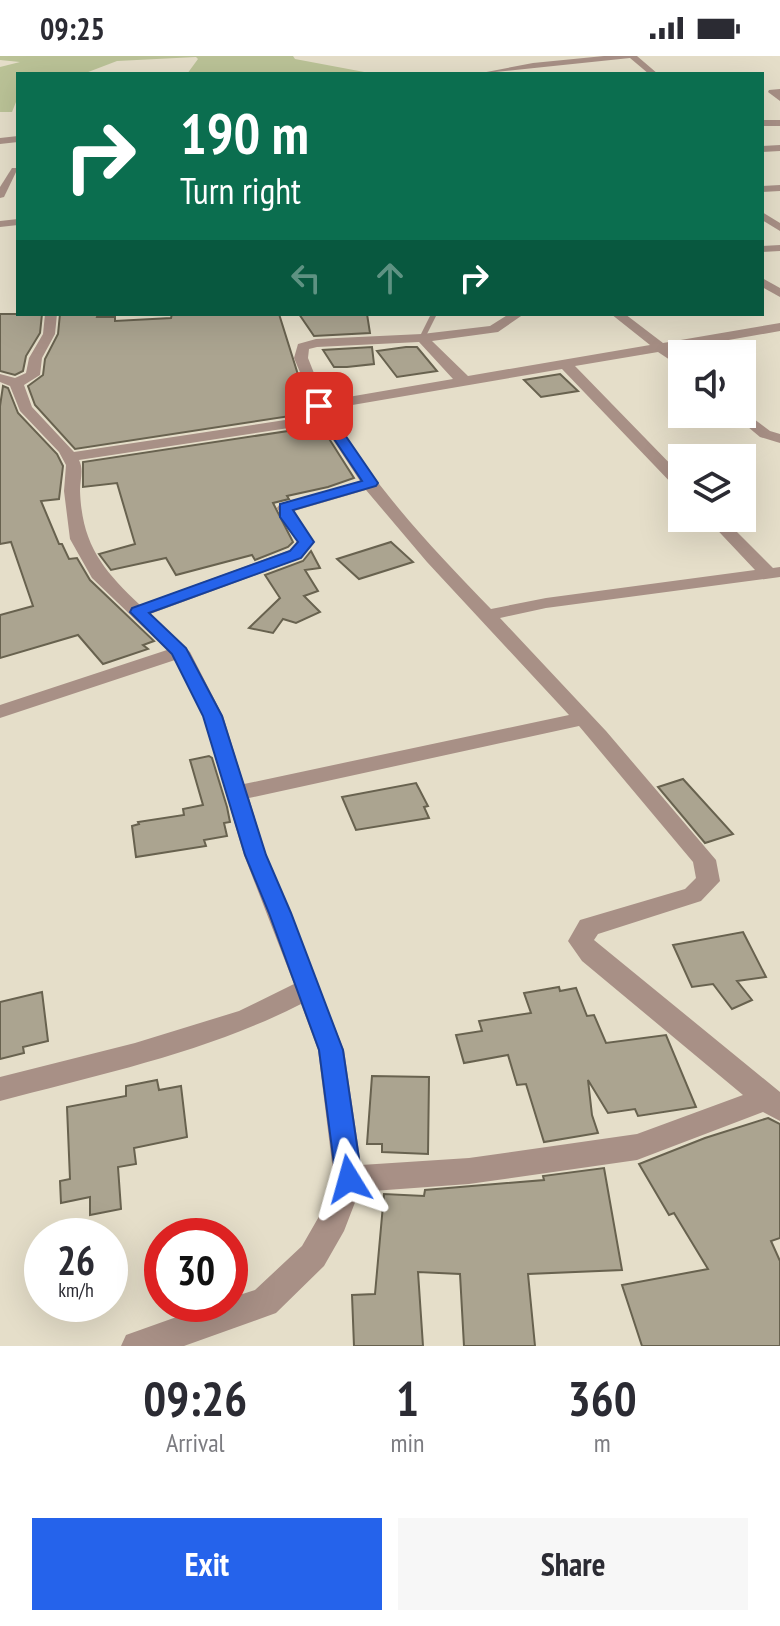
<!DOCTYPE html>
<html lang="en">
<head>
<meta charset="utf-8">
<style>
	body { margin:0; font-family:"PT Sans Narrow",sans-serif; background:#f7f7f7; color:#2b2b33; height:100vh; display:flex; flex-direction:column; font-size:30px; white-space:nowrap }
	* { box-sizing:border-box; margin:0 }
	p { font-size:26px; color:#7c7c81 }
	.icon { flex:none; width:44px; height:44px; fill:none; stroke:currentColor; stroke-width:2; stroke-linecap:round; stroke-linejoin:round }
	.map { position:relative; height:1290px; overflow:hidden }
	.side { display:flex; flex-direction:column; background:#fff; flex:1 }
	.side>* { flex:none }
	.guide { position:absolute; left:16px; top:16px; width:748px; height:244px; border-radius:0px; box-shadow:0 8px 32px #0002; background:#0b6e4f; color:#fff; overflow:hidden }
	.buttons { position:absolute; left:668px; top:284px; display:grid; gap:16px }
	.buttons a { display:grid; place-items:center; width:88px; height:88px; border-radius:0px; background:#fff; box-shadow:0 8px 32px #0002; font-size:40px }
	.speed { position:absolute; left:24px; top:1162px; display:flex; gap:16px; font-size:40px; font-weight:700; text-align:center }
	.speed>* { display:grid; place-content:center; width:104px; height:104px; border-radius:50%; background:#fff; box-shadow:0 8px 32px #0002; line-height:1 }
	.speed small { font-size:20px; font-weight:400 }
	.speed .limit { border:12px solid #d22; background:#fff; color:#111 }
	.pin { position:absolute; display:grid; place-items:center; width:68px; height:68px; color:#fff; margin:-34px; border-radius:16px; box-shadow:0 4px 12px #0006 }
	.me { position:absolute; width:88px; margin:-44px; rotate:352deg; stroke-linejoin:round; filter:drop-shadow(0 0 6px #0008) }
	.turn { display:flex; align-items:center; gap:28px; height:168px; padding:0 32px; font-size:36px }
	.turn .icon { width:104px; height:104px; stroke-width:2.5 }
	.turn b { display:block; font-size:56px; line-height:68px }
	.lanes { display:flex; align-items:center; height:76px; padding:0 32px; background:#0003; justify-content:center; gap:40px; direction:ltr }
	.lanes .off { opacity:.35 }
	.eta { display:flex; justify-content:space-evenly; align-items:center; height:136px; text-align:center }
	.eta b { font-size:48px; font-weight:800; line-height:56px }
	.cta { display:flex; gap:16px; margin-top:auto; padding:16px 32px }
	.cta a { flex:1; height:92px; border-radius:0px; background:#2563eb; color:#fff; font-size:32px; font-weight:800; line-height:92px; text-align:center }
	.cta a+a { background:#f7f7f7; color:#2b2b33 }
	.status { display:flex; justify-content:space-between; align-items:center; height:56px; padding:0 40px; background:#fff; direction:ltr }
	.status svg { height:22px; fill:currentColor }
	.map>svg:first-child { display:block }
	.green { fill:#bbc397 }
	.building { fill:#aba490; stroke:#68624f; stroke-width:2 }
	.lines { fill:none; stroke-linecap:round; stroke-linejoin:round }
	.lane { fill:#a89086; fill-rule:evenodd }
	.street { fill:#a89086; fill-rule:evenodd }
	.route { fill:#2563eb; stroke:#184099; stroke-width:2 }
</style>
</head>
<body>
<div class="status"><b>09:25</b><svg viewBox="0 0 49 12"><path d="M0 12V9h3v3zM5 12V6h3v6zM10 12V3h3v9zM15 12V0h3v12zM26 1h20v11H26zM47 4h2v5h-2z"/></svg></div>
<div class="map">
<svg width="780" height="1290" viewBox="0 0 780 1290">
	<rect width="100%" height="100%" fill="#e5dec9"/>
	<path class="green" d="M 0,0 L 293,0 L 295,3 L 375,18 L 187,18 L 198,3 L 196,1 L 117,5 L 83,18 L 18,18 L 16,46 L 12,56 L 0,56 L 0,11 L 20,6 L 0,4 Z"/>
	<g class="building">
		<path d="M 0,258 L 42,258 L 40,277 L 26,300 L 23,315 L 15,319 L 0,315 Z"/>
		<path d="M 60,258 L 98,258 L 97,261 L 115,261 L 115,265 L 171,262 L 172,258 L 279,258 L 310,357 L 75,393 L 35,349 L 28,330 L 43,319 L 45,303 L 58,278 Z"/>
		<path d="M 299,258 L 367,258 L 370,277 L 314,280 Z"/>
		<path d="M 372,291 L 374,308 L 347,311 L 334,311 L 323,294 Z"/>
		<path d="M 406,291 L 417,291 L 437,315 L 397,321 L 377,295 Z"/>
		<path d="M 560,318 L 578,335 L 541,341 L 524,324 Z"/>
		<path d="M 3,330 L 8,332 L 18,357 L 57,398 L 63,410 L 59,443 L 41,445 L 59,488 L 62,488 L 69,503 L 77,502 L 90,524 L 154,585 L 143,589 L 148,593 L 103,608 L 78,579 L 0,602 L 0,559 L 33,550 L 11,486 L 0,488 L 0,350 Z"/>
		<path d="M 321,370 L 354,422 L 328,431 L 287,440 L 289,443 L 273,447 L 293,486 L 288,491 L 255,504 L 252,499 L 176,519 L 166,502 L 111,514 L 99,498 L 135,488 L 117,427 L 83,431 L 83,406 Z"/>
		<path d="M 391,486 L 413,506 L 359,523 L 337,503 Z"/>
		<path d="M 311,495 L 320,512 L 305,514 L 318,535 L 304,540 L 320,556 L 296,567 L 283,563 L 273,577 L 249,572 L 280,542 L 265,519 L 303,505 Z"/>
		<path d="M 209,700 L 212,702 L 227,751 L 230,766 L 224,767 L 227,780 L 204,784 L 206,790 L 136,801 L 132,770 L 139,768 L 138,766 L 184,759 L 183,753 L 203,749 L 190,704 Z"/>
		<path d="M 683,723 L 733,778 L 705,787 L 658,731 Z"/>
		<path d="M 416,727 L 428,750 L 424,751 L 429,762 L 356,774 L 342,741 Z"/>
		<path d="M 743,876 L 766,921 L 737,925 L 752,944 L 732,953 L 713,928 L 692,931 L 673,889 Z"/>
		<path d="M 559,931 L 560,935 L 576,932 L 587,960 L 594,959 L 606,987 L 666,979 L 696,1051 L 638,1060 L 635,1053 L 608,1057 L 588,1024 L 592,1059 L 598,1077 L 544,1086 L 526,1028 L 517,1029 L 508,999 L 464,1007 L 456,979 L 482,975 L 479,965 L 531,957 L 524,937 Z"/>
		<path d="M 42,936 L 48,985 L 23,991 L 24,997 L 0,1003 L 0,946 Z"/>
		<path d="M 372,1020 L 429,1021 L 428,1098 L 382,1096 L 382,1088 L 367,1088 Z"/>
		<path d="M 157,1024 L 159,1034 L 181,1030 L 187,1081 L 134,1092 L 136,1108 L 118,1111 L 121,1153 L 90,1159 L 90,1141 L 61,1147 L 60,1125 L 70,1123 L 67,1051 L 126,1040 L 126,1030 Z"/>
		<path d="M 768,1062 L 780,1068 L 780,1182 L 771,1185 L 780,1205 L 780,1290 L 642,1290 L 622,1229 L 708,1213 L 674,1157 L 669,1159 L 639,1108 L 705,1082 Z"/>
		<path d="M 604,1112 L 622,1214 L 528,1218 L 535,1290 L 464,1290 L 460,1218 L 418,1216 L 423,1290 L 354,1290 L 352,1239 L 375,1238 L 384,1138 L 424,1140 L 425,1134 L 544,1124 L 543,1120 Z"/>
	</g>
	<g class="lines">
		<path class="lane" d="M 431,258 L 437,258 L 425,282 L 420,283 L 419,282 Z"/>
		<g class="street">
			<path d="M 604,0 L 637,0 L 658,18 L 649,18 L 630,2 L 476,18 L 533,7 Z"/>
			<path d="M 780,33 L 780,45 L 768,36 L 769,34 Z"/>
			<rect x="762" y="64" width="18" height="6"/>
			<path d="M 18,80 L 18,86 L 0,88 L 0,82 Z"/>
			<path d="M 780,89 L 780,95 L 762,96 L 762,90 Z"/>
			<path d="M 12,112 L 18,112 L 4,141 L 0,142 L 0,131 Z"/>
			<path d="M 780,129 L 780,135 L 762,136 L 762,130 Z"/>
			<path d="M 762,156 L 780,167 L 780,175 L 762,164 Z"/>
			<path d="M 18,163 L 18,169 L 0,171 L 0,165 Z"/>
			<path d="M 780,189 L 780,195 L 762,196 L 762,190 Z"/>
			<path d="M 762,222 L 780,232 L 780,241 L 762,231 Z"/>
			<path d="M 45,258 L 57,258 L 55,278 L 42,302 L 40,319 L 24,329 L 32,351 L 74,396 L 318,359 L 294,302 L 298,288 L 316,283 L 422,278 L 490,270 L 509,258 L 524,258 L 498,276 L 432,285 L 468,320 L 650,289 L 611,258 L 625,258 L 663,287 L 780,267 L 780,275 L 672,294 L 682,301 L 682,312 L 658,296 L 575,310 L 682,420 L 682,434 L 676,432 L 562,313 L 329,353 C 372,429 430,490 491,553 L 546,542 L 755,514 L 706,462 L 723,462 L 773,512 L 780,511 L 780,521 L 546,552 L 500,562 L 606,675 L 716,804 L 720,825 L 701,845 L 598,878 L 594,884 L 780,1036 L 780,1065 L 763,1056 L 637,1104 L 469,1128 L 359,1136 L 344,1175 L 324,1210 L 276,1257 L 184,1290 L 121,1290 L 126,1279 L 213,1248 L 230,1248 L 230,1242 L 255,1234 L 302,1190 L 321,1157 L 334,1123 L 318,994 L 301,948 C 207,996 102,1018 0,1045 L 0,1021 L 135,987 L 239,955 L 294,928 L 244,799 L 203,660 L 175,604 L 0,662 L 0,649 L 167,594 L 92,522 L 70,483 L 64,435 L 66,409 L 59,396 L 20,355 L 10,330 L 0,326 L 0,318 L 15,322 L 26,317 L 29,302 L 43,278 ZM 419,286 L 453,323 L 325,345 L 308,302 L 309,293 L 317,291 ZM 322,367 L 360,425 L 279,449 L 277,452 L 297,486 L 290,494 L 140,549 C 103,514 82,489 80,435 C 80,424 84,414 79,404 ZM 366,434 L 427,506 L 569,659 L 244,728 L 223,660 L 190,596 L 150,558 L 302,502 L 314,486 L 294,455 ZM 579,670 L 693,806 L 696,822 L 685,833 L 580,864 L 568,885 L 582,905 L 743,1039 L 637,1078 L 469,1102 L 361,1109 L 344,994 L 266,799 L 249,742 Z"/>
			<path d="M 742,354 L 770,375 L 780,378 L 780,387 L 760,381 L 736,361 L 734,358 L 742,358 Z"/>
		</g>
	</g>
	<path class="route" d="M 314,347 L 323,347 L 378,427 L 376,430 L 293,454 L 314,486 L 301,502 L 149,557 L 186,592 L 222,660 L 266,799 L 291,857 L 343,994 L 362,1123 L 359,1132 L 349,1136 L 340,1132 L 336,1123 L 319,994 L 269,857 L 245,799 L 203,660 L 172,598 L 130,556 L 132,552 L 290,495 L 298,486 L 280,461 L 280,448 L 362,425 L 312,350 Z"/>
</svg>
<div class="buttons">
<a><svg class="icon" aria-label="sound" viewBox="0 0 24 24"><path d="M4 9h4l5-4v14l-5-4H4zM17 9q2 3 0 6"/></svg></a>
<a><svg class="icon" aria-label="layers" viewBox="0 0 24 24"><path d="M12 4l9 5-9 5-9-5zM3 14l9 5 9-5"/></svg></a>
</div>
<div class="speed"><div>26<small>km/h</small></div><div class="limit">30</div></div>
<div class="pin" style="left:319px;top:350px;background:#d93025"><svg class="icon" aria-label="arrive" viewBox="0 0 24 24"><path d="M6 21V4h12l-3 4 3 4H6"/></svg></div>
<svg class="me" style="left:349px;top:1123px" viewBox="-20 -20 40 40"><path d="M0-17L14 15 0 8-14 15z" fill="#2563eb" stroke="#fff" stroke-width="4"/></svg>
<div class="guide">
<div class="turn"><svg class="icon" aria-label="right" viewBox="0 0 24 24"><path d="M7 20v-9h11M14 6l5 5-5 5"/></svg><div><b>190 m</b>Turn right</div></div>
<div class="lanes"><svg class="icon off" aria-label="left" viewBox="0 0 24 24"><path d="M17 20v-9H6M10 6l-5 5 5 5"/></svg><svg class="icon off" aria-label="ahead" viewBox="0 0 24 24"><path d="M12 20V5M6 11l6-6 6 6"/></svg><svg class="icon" aria-label="right" viewBox="0 0 24 24"><path d="M7 20v-9h11M14 6l5 5-5 5"/></svg></div>
</div>
</div>
<section class="side">
<div class="eta">
<div><b>09:26</b><p>Arrival</p></div>
<div><b>1</b><p>min</p></div>
<div><b>360</b><p>m</p></div>
</div>
<div class="cta"><a>Exit</a><a>Share</a></div>
</section>
</body>
</html>
